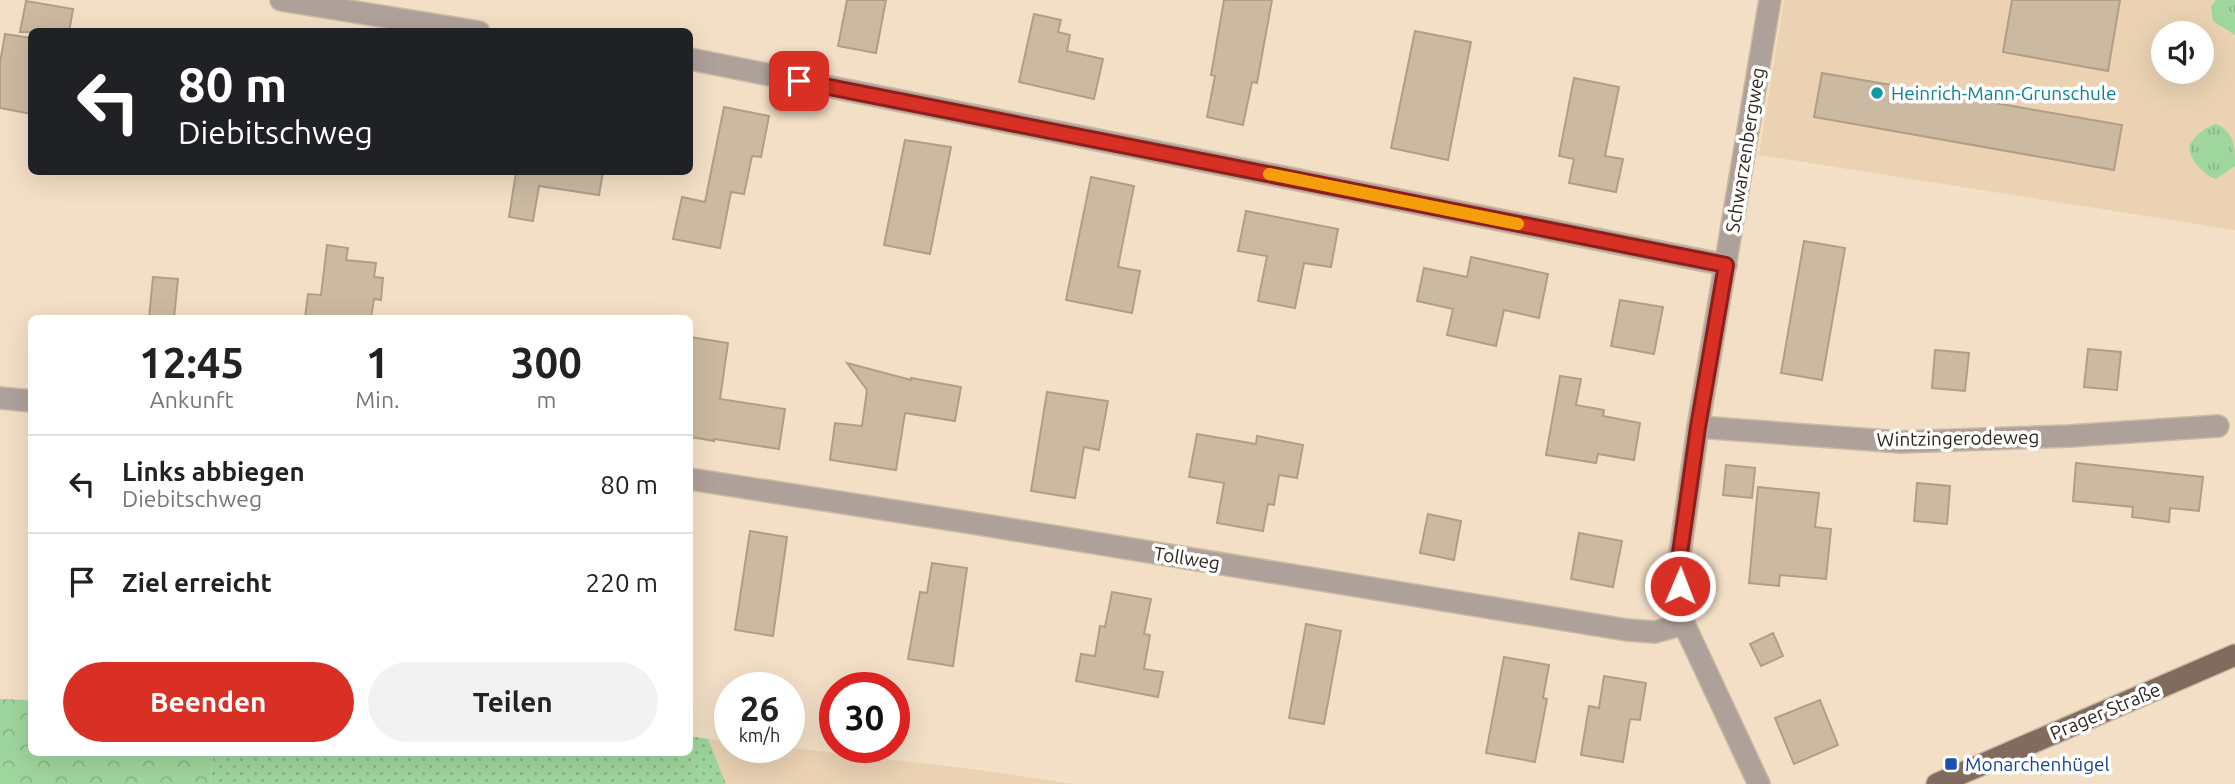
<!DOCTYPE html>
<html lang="de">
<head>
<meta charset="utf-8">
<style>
	body { margin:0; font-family:Ubuntu,sans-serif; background:#f2f2f2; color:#222; height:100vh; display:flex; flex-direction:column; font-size:26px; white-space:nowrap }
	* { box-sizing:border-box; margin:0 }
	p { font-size:23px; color:#767676 }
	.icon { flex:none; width:38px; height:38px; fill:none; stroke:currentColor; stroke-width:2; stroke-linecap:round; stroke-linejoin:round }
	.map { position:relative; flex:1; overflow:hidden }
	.side { position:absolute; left:28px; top:315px; width:665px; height:441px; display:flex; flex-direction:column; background:#fff; border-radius:10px; box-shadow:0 7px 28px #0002 }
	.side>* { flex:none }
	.hud { position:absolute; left:28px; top:28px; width:665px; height:147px; border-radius:10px; box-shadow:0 7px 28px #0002; background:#202124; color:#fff; overflow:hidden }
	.buttons { position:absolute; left:2151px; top:21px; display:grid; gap:14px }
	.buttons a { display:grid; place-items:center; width:63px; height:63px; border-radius:50%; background:#fff; box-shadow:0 7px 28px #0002; font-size:35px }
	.speed { position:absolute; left:714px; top:672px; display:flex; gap:14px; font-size:35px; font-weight:700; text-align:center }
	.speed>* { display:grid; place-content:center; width:91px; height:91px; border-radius:50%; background:#fff; box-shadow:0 7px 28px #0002; line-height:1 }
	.speed small { font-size:18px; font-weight:400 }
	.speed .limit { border:10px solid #d22; background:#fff; color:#111 }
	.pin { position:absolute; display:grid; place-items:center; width:60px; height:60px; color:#fff; margin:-30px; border-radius:14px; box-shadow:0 4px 10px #0006 }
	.me { position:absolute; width:77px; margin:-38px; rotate:1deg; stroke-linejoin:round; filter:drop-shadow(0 0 5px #0008) }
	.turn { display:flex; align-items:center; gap:24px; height:147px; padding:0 35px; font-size:32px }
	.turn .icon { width:91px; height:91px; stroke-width:2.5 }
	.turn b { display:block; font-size:49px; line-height:60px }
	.eta { display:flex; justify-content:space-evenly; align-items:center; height:119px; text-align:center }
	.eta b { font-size:42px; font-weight:600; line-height:49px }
	.cta { display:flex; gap:14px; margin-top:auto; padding:14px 35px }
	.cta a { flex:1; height:80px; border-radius:42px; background:#d93025; color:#fff; font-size:28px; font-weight:600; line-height:80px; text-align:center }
	.cta a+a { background:#f2f2f2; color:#222 }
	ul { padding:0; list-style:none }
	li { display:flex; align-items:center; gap:21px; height:98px; padding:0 35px; border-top:2px solid #e0e0e0 }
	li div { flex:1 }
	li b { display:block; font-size:26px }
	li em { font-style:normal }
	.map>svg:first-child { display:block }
	.built { fill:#ead2b3; fill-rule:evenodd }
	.grass { fill:url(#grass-dots) }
	.forest { fill:url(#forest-crowns) }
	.park { fill:url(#park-tufts) }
	.building { fill:#ccb9a1; stroke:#b09e86; stroke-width:2 }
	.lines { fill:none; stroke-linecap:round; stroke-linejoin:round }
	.minor-casing { stroke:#ccbaa4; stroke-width:24 }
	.primary-casing { stroke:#ccbaa4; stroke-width:24 }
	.minor { stroke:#aea19a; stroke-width:21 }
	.primary { stroke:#806b5e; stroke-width:21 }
	.route-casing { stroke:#8d1f18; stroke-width:18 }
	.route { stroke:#d93025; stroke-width:12 }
	.slow { stroke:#f59e0b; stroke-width:12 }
	.culture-dot { fill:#0f9aa8; stroke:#fff; stroke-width:2.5 }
	.transit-dot { fill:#1a4fb4; stroke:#fff; stroke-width:2.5 }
	.labels { text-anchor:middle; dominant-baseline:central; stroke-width:7; stroke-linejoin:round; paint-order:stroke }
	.culture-label { font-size:19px; fill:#0d838f; stroke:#fff; text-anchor:start }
	.street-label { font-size:19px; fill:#2e271d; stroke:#fff }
	.transit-label { font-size:19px; fill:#164399; stroke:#fff; text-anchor:start }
</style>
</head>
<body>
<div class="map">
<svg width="2235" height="784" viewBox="0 0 2235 784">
	<defs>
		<pattern id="grass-dots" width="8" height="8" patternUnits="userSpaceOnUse" patternTransform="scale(1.75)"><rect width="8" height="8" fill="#9fd69e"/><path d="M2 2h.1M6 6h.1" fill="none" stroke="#89b888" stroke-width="1.8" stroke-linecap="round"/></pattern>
		<pattern id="forest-crowns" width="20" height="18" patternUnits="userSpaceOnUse" patternTransform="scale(1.75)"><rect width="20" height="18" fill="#9fd69e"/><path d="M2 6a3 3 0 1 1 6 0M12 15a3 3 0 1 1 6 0" fill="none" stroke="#89b888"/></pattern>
		<pattern id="park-tufts" width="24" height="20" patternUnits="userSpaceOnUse" patternTransform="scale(1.75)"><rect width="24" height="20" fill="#9fd69e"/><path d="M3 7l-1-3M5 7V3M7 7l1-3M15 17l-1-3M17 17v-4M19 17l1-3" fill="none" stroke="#89b888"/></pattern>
	</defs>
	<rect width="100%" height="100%" fill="#f3dfc6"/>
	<g class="built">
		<path d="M 1784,0 L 2235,0 L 2235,230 L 1759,155 ZM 2163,33 L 2202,33 L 2202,72 L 2163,72 Z"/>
		<path d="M 708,739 L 730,741 L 730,747 L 784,747 L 972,769 L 1074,784 L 725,784 Z"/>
	</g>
	<path class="grass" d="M 690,736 L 708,739 L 726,784 L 210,784 L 213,753 L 690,752 Z"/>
	<path class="forest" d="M 0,699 L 31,700 L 32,752 L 213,753 L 210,784 L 0,784 Z"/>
	<g class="park">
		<path d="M 2216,0 L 2235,0 L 2235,35 L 2213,21 L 2211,6 Z"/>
		<path d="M 2216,124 C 2235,132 2235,148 2235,166 L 2216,179 C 2206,177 2186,157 2190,145 C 2194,135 2207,127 2216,124 Z"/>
	</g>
	<g class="building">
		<path d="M 847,0 L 886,0 L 876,53 L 838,46 Z"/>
		<path d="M 1224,0 L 1272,0 L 1257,83 L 1252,82 L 1243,125 L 1207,117 L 1215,76 L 1211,75 Z"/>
		<path d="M 2012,0 L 2120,0 L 2108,71 L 2003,52 Z"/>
		<path d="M 26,1 L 73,9 L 69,32 L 20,32 Z"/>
		<path d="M 1034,14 L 1061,20 L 1058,32 L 1070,35 L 1067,51 L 1103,59 L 1094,99 L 1019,82 Z"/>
		<path d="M 1415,31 L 1471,42 L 1448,160 L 1391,148 Z"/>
		<path d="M 5,34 L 32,38 L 32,114 L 0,108 L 0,63 Z"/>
		<path d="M 1822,73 L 2122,125 L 2114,170 L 1814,117 Z"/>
		<path d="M 1574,78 L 1619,87 L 1605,156 L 1623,159 L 1616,192 L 1569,183 L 1574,159 L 1559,156 Z"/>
		<path d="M 724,107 L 769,116 L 761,157 L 752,156 L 744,194 L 731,192 L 720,248 L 673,239 L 682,197 L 705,202 Z"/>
		<path d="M 905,140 L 951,147 L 930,254 L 884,245 Z"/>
		<path d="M 516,172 L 603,172 L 599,195 L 539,186 L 533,221 L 509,217 Z"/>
		<path d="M 1091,177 L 1134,186 L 1118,267 L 1140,271 L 1132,313 L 1066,300 Z"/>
		<path d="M 1246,211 L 1338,229 L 1331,267 L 1304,263 L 1295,308 L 1258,301 L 1267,256 L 1238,251 Z"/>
		<path d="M 1804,241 L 1845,248 L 1822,380 L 1781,373 Z"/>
		<path d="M 327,245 L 348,248 L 346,260 L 376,263 L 374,277 L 383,278 L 381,300 L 374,299 L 371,318 L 305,318 L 308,294 L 321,295 Z"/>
		<path d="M 1471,257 L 1548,274 L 1539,318 L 1504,310 L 1496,346 L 1447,335 L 1453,309 L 1417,301 L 1424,268 L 1467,277 Z"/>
		<path d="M 153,277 L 178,279 L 174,318 L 149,318 Z"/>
		<path d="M 1620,300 L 1663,307 L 1654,354 L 1611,346 Z"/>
		<path d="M 690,337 L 728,343 L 720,399 L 785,409 L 779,449 L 714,439 L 714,441 L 690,437 Z"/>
		<path d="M 2088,349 L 2121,352 L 2117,390 L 2084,387 Z"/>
		<path d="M 1935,350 L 1969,353 L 1965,391 L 1932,388 Z"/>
		<path d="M 847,363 L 911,380 L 911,378 L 961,387 L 955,421 L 905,413 L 896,470 L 830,460 L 835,423 L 862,426 L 867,390 Z"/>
		<path d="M 1560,376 L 1581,379 L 1576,405 L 1604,410 L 1603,416 L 1640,423 L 1634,460 L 1598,454 L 1596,463 L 1546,455 Z"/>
		<path d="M 1047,392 L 1108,401 L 1099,450 L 1084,447 L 1075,498 L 1031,491 Z"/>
		<path d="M 1197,434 L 1256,444 L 1257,436 L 1303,445 L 1297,478 L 1279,475 L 1274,505 L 1268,504 L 1263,531 L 1217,523 L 1224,483 L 1189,477 Z"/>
		<path d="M 2076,463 L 2203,477 L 2199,511 L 2170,508 L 2169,522 L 2132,517 L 2133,507 L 2073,501 Z"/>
		<path d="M 1726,465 L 1755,468 L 1752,498 L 1723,495 Z"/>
		<path d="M 1917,483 L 1950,486 L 1947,524 L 1914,521 Z"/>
		<path d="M 1758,487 L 1819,493 L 1815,527 L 1831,529 L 1826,579 L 1780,575 L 1779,586 L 1749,583 Z"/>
		<path d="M 1428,514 L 1461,521 L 1454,560 L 1420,553 Z"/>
		<path d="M 750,531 L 787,537 L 773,636 L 735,630 Z"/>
		<path d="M 1579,533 L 1622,541 L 1613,587 L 1571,579 Z"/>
		<path d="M 932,563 L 967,568 L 953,666 L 908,659 L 920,592 L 927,593 Z"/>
		<path d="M 1112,592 L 1151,599 L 1144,634 L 1150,635 L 1144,669 L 1163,672 L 1158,697 L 1076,681 L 1081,654 L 1095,656 L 1100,626 L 1105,627 Z"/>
		<path d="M 1306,624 L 1341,631 L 1324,724 L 1289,718 Z"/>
		<path d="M 1773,633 L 1783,656 L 1761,666 L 1750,644 Z"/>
		<path d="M 1504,657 L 1549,665 L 1543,698 L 1547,699 L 1535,762 L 1486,753 Z"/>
		<path d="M 1604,676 L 1646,683 L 1640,720 L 1630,719 L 1623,762 L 1581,755 L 1589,706 L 1599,708 Z"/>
		<path d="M 1820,700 L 1838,745 L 1794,764 L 1775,718 Z"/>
	</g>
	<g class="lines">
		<defs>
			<g id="minor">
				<path d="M 281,0 L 479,32"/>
				<path d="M 690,59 L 1726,265"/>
				<path d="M 0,398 L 32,401"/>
				<path d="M 1698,427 L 1901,442 L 2070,436 L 2218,426"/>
				<path d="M 690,479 L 978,524 L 1627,630 L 1655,632 L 1684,624"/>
				<path d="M 1759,784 L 1684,624 L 1678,567 L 1698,427 L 1770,0"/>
			</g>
			<path id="primary" d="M 1937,784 L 2235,655"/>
		</defs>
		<use href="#minor" class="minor-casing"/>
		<use href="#primary" class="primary-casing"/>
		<use href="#minor" class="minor"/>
		<use href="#primary" class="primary"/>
	</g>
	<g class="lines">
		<defs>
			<path id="route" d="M 799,81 L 1726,265 L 1698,427 L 1678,567 L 1680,586"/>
		</defs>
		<use href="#route" class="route-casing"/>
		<use href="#route" class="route"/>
		<path class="slow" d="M 1269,174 L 1518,224"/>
	</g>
	<circle class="culture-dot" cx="1877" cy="93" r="7"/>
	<rect class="transit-dot" x="1944" y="757" width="14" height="14" rx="3.5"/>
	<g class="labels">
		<g class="culture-label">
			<text x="1891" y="93">Heinrich-Mann-Grunschule</text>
		</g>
		<g class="street-label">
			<text transform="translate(1745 150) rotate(-81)">Schwarzenbergweg</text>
			<text transform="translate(1958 438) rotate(-1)">Wintzingerodeweg</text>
			<text transform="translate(1187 558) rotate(9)">Tollweg</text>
			<text transform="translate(2105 711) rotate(-23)">Prager Straße</text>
		</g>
		<g class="transit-label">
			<text x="1965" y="764">Monarchenhügel</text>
		</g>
	</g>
</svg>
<div class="buttons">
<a><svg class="icon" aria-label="sound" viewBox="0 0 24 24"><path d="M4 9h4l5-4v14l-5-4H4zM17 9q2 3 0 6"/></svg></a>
</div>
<div class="speed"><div>26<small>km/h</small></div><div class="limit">30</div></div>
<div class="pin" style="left:799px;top:81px;background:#d93025"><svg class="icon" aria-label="arrive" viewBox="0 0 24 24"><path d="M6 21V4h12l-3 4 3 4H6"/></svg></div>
<svg class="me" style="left:1680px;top:586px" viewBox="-20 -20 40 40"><circle r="17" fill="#d93025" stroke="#fff" stroke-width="3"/><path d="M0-11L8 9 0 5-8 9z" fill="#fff"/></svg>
<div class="hud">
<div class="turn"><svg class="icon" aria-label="left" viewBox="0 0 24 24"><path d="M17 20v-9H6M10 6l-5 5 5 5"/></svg><div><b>80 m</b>Diebitschweg</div></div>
</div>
<section class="side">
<div class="eta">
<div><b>12:45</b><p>Ankunft</p></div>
<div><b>1</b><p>Min.</p></div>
<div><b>300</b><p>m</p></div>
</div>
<ul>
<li><svg class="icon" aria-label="left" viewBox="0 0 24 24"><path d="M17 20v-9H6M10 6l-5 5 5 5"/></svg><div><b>Links abbiegen</b><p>Diebitschweg</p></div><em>80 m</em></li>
<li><svg class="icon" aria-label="arrive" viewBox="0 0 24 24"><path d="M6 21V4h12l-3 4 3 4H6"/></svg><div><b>Ziel erreicht</b></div><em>220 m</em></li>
</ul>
<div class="cta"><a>Beenden</a><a>Teilen</a></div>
</section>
</div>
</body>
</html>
